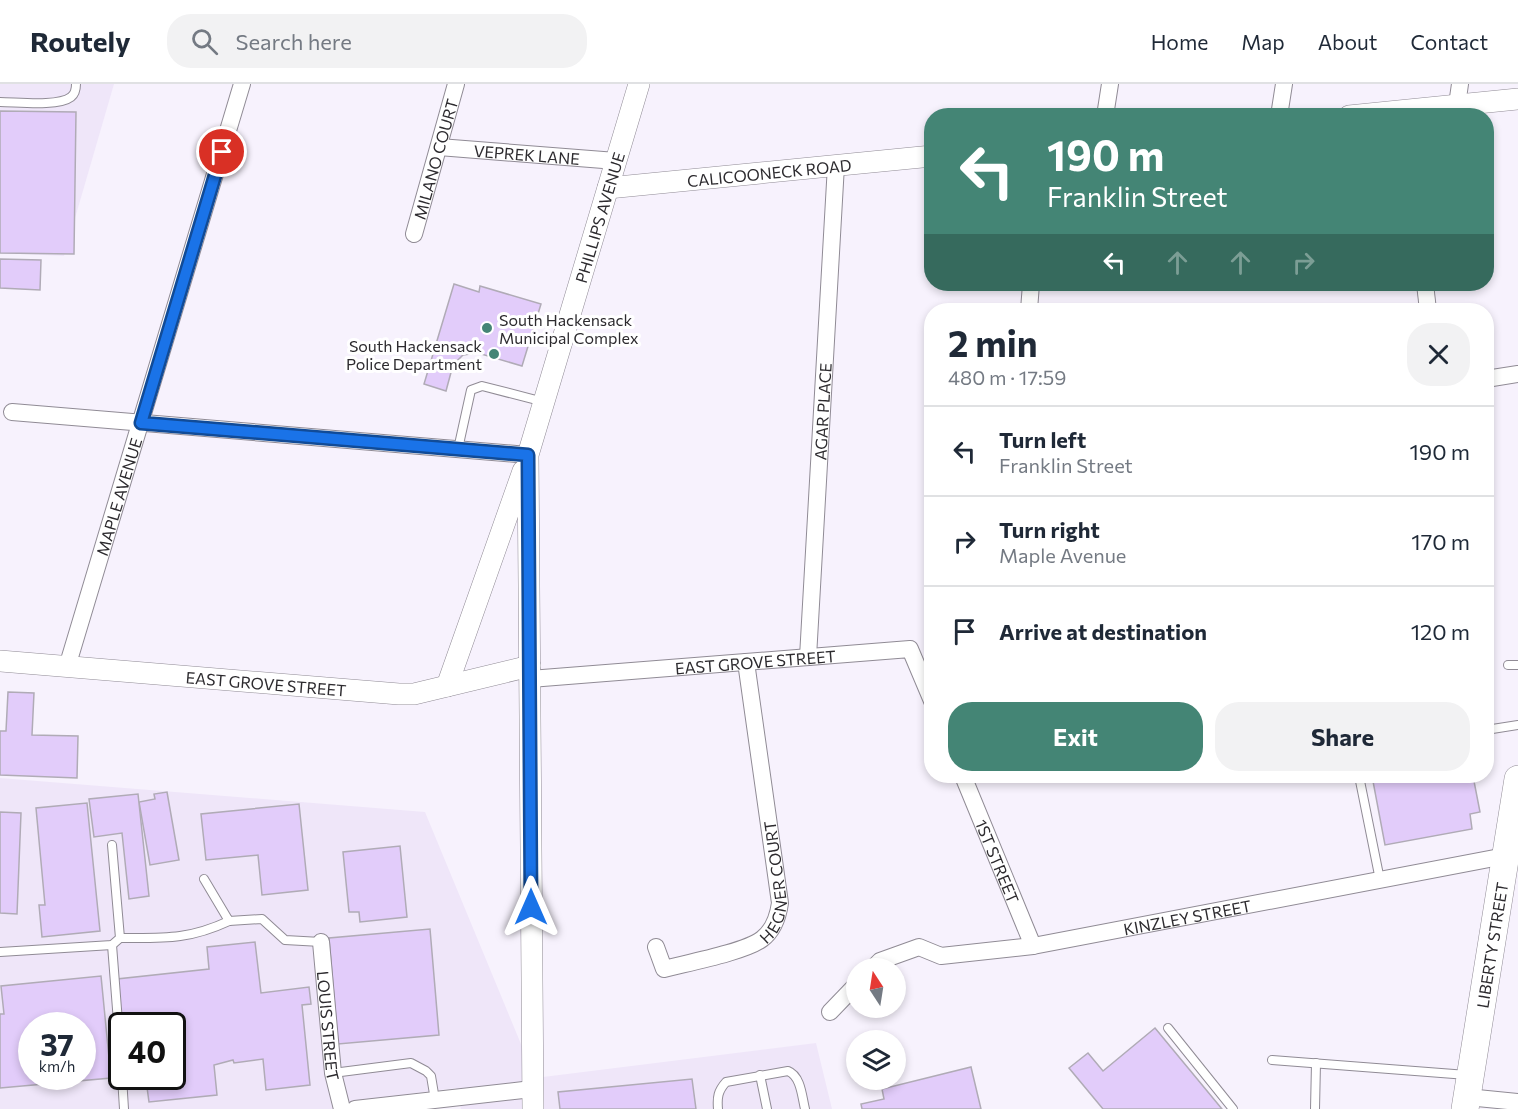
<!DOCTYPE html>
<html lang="en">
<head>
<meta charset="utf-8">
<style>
	body { margin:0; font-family:Commissioner,sans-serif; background:#f2f2f3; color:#1f2937; height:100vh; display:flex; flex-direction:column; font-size:22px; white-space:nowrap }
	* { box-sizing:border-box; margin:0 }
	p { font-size:20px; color:#747a83 }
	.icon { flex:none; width:33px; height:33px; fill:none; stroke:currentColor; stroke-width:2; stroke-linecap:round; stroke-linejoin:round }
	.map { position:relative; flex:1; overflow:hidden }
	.side { position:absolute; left:924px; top:219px; width:570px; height:480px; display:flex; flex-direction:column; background:#fff; border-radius:24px; box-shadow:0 3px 9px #0003 }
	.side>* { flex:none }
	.hud { position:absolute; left:924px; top:24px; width:570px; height:183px; border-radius:24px; box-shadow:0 3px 9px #0003; background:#448575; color:#fff; overflow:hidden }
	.needle { width:39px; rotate:348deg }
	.controls { position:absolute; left:846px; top:874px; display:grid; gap:12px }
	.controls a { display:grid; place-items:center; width:60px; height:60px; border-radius:50%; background:#fff; box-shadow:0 3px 9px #0003; font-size:30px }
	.speed { position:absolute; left:18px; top:928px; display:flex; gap:12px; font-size:30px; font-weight:700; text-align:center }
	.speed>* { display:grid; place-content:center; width:78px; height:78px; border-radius:50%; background:#fff; box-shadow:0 3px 9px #0003; line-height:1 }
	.speed small { font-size:15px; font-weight:400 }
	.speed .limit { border:3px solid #111; border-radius:9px; background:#fff; color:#111 }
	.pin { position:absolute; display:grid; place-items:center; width:51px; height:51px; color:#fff; margin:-26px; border:3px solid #fff; border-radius:50%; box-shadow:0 2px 6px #0007 }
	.me { position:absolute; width:66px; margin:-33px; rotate:0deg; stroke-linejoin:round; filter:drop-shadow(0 0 4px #0008) }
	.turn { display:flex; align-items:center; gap:21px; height:126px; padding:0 24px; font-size:27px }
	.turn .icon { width:78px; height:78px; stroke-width:2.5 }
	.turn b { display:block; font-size:42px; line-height:51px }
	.lanes { display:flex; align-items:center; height:57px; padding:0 24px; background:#0003; justify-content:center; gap:30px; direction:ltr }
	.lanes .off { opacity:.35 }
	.round { display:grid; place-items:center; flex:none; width:63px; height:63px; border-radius:24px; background:#f2f2f3 }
	.head { display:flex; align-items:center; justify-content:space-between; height:102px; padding:0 24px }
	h1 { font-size:36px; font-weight:700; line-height:45px }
	.primary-button { display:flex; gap:12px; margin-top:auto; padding:12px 24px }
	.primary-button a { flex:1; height:69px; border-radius:24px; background:#448575; color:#fff; font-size:24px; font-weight:700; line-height:69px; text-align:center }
	.primary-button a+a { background:#f2f2f3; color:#1f2937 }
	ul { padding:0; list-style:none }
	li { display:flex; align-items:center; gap:18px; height:90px; padding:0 24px; border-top:2px solid #e0e1e3 }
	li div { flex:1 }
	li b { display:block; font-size:22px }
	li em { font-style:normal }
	header { display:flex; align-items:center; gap:36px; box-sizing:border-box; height:84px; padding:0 30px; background:#fff; border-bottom:2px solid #e0e1e3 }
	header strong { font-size:28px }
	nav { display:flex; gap:33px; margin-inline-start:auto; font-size:21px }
	.search { width:420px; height:54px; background:#f2f2f3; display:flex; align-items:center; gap:15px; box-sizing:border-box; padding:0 21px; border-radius:24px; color:#747a83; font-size:22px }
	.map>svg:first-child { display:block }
	.built { fill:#efe6f9; fill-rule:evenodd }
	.building { fill:#e2ccfa; stroke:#b0abb6; stroke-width:1.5; fill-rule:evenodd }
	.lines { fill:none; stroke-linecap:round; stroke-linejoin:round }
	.service-casing { stroke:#908b95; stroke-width:10 }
	.minor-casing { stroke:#908b95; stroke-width:18 }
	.tertiary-casing { stroke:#908b95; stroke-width:22 }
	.primary-casing { stroke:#908b95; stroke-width:28 }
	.service { stroke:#fff; stroke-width:8 }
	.minor { stroke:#fff; stroke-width:16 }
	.tertiary { stroke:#fff; stroke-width:21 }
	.primary { stroke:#fff; stroke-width:27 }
	.route-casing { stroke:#114b97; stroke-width:15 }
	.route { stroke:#1a73e8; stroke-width:10 }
	.poi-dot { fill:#448575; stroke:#fff; stroke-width:2 }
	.labels { text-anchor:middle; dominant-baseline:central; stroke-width:6; stroke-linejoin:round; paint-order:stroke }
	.street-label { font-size:16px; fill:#2d2b2f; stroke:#fff }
	.poi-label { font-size:16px; fill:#2d2b2f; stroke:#fff; text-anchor:start }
</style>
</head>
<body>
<header>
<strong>Routely</strong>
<div class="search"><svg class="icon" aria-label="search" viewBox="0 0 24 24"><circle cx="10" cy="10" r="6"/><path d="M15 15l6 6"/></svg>Search here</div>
<nav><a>Home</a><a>Map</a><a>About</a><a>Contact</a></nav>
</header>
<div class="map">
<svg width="1518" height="1025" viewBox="0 0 1518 1025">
	<rect width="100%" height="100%" fill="#f7f2fd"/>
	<g class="built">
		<path d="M 0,0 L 114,0 L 64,172 L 0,169 Z"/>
		<path d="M 0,694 L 425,728 L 535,994 L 816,959 L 832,1025 L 461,1025 L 456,1004 L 408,1010 L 406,1025 L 0,1025 ZM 32,942 L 82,942 L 82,993 L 32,993 ZM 122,942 L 172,942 L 172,993 L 122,993 Z"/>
	</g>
	<g class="building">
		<path d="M 0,27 L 76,28 L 74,170 L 0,169 Z"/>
		<path d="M 0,175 L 41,176 L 40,206 L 0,204 Z"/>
		<path d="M 454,200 L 479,208 L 480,202 L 541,220 L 522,282 L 478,269 L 463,271 L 453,281 L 446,307 L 424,300 Z"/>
		<path d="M 8,608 L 34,609 L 32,651 L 78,652 L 77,694 L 0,691 L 0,647 L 6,647 Z"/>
		<path d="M 1372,692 L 1473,692 L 1480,728 L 1470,730 L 1472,745 L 1385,761 Z"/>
		<path d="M 167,708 L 179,776 L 150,781 L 139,718 L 155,715 L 154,710 Z"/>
		<path d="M 138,710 L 149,812 L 129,815 L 122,749 L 94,753 L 89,715 Z"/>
		<path d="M 87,719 L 100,847 L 42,853 L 39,821 L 45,821 L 36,724 Z"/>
		<path d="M 299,720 L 308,806 L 262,811 L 258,771 L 206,776 L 201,730 Z"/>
		<path d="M 0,728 L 21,729 L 17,830 L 0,829 Z"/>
		<path d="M 400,762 L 407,833 L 360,838 L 359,828 L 349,828 L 343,768 Z"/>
		<path d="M 430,845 L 439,951 L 338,960 L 329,854 Z"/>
		<path d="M 255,858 L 261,909 L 309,903 L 311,920 L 302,921 L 310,1001 L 266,1006 L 263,975 L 234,979 L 233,976 L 214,981 L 217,1011 L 149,1018 L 146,996 L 128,998 L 128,993 L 172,993 L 172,942 L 122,942 L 117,895 L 209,885 L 207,863 Z"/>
		<path d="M 101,892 L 111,994 L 0,1004 L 0,930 L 4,930 L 1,902 ZM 32,942 L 82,942 L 82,993 L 32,993 Z"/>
		<path d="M 1155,944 L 1222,1025 L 1103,1025 L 1069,984 L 1088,969 L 1103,987 Z"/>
		<path d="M 971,983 L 981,1025 L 862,1025 L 861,1020 L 884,1015 L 882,1005 Z"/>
		<path d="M 692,995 L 696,1025 L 560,1025 L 558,1008 Z"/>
	</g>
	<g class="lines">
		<defs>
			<g id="service">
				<path d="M 0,18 C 17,18 58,23 71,13 C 75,10 76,4 76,0"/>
				<path d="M 458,365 L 471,306 L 482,302 L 544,318"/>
				<path d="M 1508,581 L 1518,581"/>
				<path d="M 1486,646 L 1518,641"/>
				<path d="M 1359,692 L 1380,796"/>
				<path d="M 204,795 L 229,837 L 262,835 L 285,856 L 321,858"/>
				<path d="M 120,854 C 164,854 188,856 229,837"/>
				<path d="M 112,861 L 122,989"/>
				<path d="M 0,868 L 112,861 L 120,854 L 112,761"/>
				<path d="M 1168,944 L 1233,1025"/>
				<path d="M 1272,976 L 1467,991"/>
				<path d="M 333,989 L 411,979 L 426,987 L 431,992 L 435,1016"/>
				<path d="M 760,991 L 767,1025"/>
				<path d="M 122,993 L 124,1025"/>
				<path d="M 718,1025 C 717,1013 718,1007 726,998 L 788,987 C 801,992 802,1013 805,1025"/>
				<path d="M 1315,1025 L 1316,979"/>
			</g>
			<g id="minor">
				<path d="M 1457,21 L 1460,0"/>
				<path d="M 1105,32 L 1110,0"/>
				<path d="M 1279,32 L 1284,0"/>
				<path id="s1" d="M 439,63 L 616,77"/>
				<path id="s2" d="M 414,150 L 456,0"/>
				<path d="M 1425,200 L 1428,226"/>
				<path d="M 1029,226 L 1031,200"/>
				<path d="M 1486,295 L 1518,290"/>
				<path d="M 12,328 L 528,371"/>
				<path id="s3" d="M 808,573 L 836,81"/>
				<path id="s4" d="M 67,583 L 242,0"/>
				<path id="s5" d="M 530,595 L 910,565 L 932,617"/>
				<path id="s6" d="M 963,692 L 1033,862"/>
				<path id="s7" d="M 321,858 L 333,989 L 342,1025"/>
				<path id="s8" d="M 656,863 L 664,885 C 687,879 745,868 762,855 C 774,846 778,833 780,819 L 746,578"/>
				<path id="s9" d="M 872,885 L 880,877 L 919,863 L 941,872 L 1033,862 L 1505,772"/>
				<path d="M 830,928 L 856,901"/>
				<path d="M 1467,1013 L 1518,1018"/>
				<path d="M 355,1025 L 532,1005"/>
			</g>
			<g id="tertiary">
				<path d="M 1349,32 L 1518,15"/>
				<path id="s10" d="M 608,104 L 932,72"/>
				<path id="s11" d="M 0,577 L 399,610 L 414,610 L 530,582"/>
				<path d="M 447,602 L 523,387"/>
				<path id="s12" d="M 533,1025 L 528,371 L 639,0"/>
			</g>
			<g id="primary">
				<path id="s13" d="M 1465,1025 L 1518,695"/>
			</g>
		</defs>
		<use href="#service" class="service-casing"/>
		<use href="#minor" class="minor-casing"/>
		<use href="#tertiary" class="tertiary-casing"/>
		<use href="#primary" class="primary-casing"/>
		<use href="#service" class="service"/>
		<use href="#minor" class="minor"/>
		<use href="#tertiary" class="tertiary"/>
		<use href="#primary" class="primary"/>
	</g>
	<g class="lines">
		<defs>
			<path id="route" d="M 222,68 L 141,339 L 528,371 L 531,823"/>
		</defs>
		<use href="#route" class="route-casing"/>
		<use href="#route" class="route"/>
	</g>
	<g class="poi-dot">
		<circle cx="487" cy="244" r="6"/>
		<circle cx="494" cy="270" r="6"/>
	</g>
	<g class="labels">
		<g class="street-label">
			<text stroke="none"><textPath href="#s1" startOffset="88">VEPREK LANE</textPath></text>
			<text stroke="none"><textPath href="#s2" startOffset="78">MILANO COURT</textPath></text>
			<text stroke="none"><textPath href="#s10" startOffset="162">CALICOONECK ROAD</textPath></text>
			<text stroke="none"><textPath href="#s12" startOffset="902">PHILLIPS AVENUE</textPath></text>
			<text stroke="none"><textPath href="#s3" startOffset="246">AGAR PLACE</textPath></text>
			<text stroke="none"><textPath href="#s4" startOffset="178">MAPLE AVENUE</textPath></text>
			<text stroke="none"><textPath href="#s5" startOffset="226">EAST GROVE STREET</textPath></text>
			<text stroke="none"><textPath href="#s11" startOffset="267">EAST GROVE STREET</textPath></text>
			<text stroke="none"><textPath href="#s6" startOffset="92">1ST STREET</textPath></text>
			<text stroke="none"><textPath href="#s8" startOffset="188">HEGNER COURT</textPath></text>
			<text stroke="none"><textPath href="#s9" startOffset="326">KINZLEY STREET</textPath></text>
			<text stroke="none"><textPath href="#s13" startOffset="166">LIBERTY STREET</textPath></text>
			<text stroke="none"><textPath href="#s7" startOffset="84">LOUIS STREET</textPath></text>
		</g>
		<g class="poi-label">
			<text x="499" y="235">South Hackensack<tspan x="499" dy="18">Municipal Complex</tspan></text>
			<text x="482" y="261" text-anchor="end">South Hackensack<tspan x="482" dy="18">Police Department</tspan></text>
		</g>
	</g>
</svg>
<div class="controls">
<a><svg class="needle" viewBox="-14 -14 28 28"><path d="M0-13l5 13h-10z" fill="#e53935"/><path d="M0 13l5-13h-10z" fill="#747a83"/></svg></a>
<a><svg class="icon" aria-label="layers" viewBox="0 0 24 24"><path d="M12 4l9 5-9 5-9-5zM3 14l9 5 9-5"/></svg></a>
</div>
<div class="speed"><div>37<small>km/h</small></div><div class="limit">40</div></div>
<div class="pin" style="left:222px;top:68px;background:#d93025"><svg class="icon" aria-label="arrive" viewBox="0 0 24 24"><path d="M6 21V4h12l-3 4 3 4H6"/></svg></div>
<svg class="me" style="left:531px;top:823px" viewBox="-20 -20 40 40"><path d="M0-17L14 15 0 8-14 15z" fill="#1a73e8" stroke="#fff" stroke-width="4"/></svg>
<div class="hud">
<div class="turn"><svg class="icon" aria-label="left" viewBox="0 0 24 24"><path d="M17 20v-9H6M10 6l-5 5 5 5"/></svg><div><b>190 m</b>Franklin Street</div></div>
<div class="lanes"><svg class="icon" aria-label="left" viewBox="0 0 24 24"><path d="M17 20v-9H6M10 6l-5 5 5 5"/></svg><svg class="icon off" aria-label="ahead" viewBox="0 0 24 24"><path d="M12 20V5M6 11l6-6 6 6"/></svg><svg class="icon off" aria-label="ahead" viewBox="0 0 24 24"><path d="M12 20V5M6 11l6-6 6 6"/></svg><svg class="icon off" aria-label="right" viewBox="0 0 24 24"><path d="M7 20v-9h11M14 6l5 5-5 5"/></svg></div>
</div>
<section class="side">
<div class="head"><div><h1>2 min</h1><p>480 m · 17:59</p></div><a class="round"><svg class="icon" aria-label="close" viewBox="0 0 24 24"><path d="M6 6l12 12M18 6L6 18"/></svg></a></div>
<ul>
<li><svg class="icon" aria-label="left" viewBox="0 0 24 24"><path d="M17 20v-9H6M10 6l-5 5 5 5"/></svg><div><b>Turn left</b><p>Franklin Street</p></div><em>190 m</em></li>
<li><svg class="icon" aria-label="right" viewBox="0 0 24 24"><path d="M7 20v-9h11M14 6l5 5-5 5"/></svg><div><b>Turn right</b><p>Maple Avenue</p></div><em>170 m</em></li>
<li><svg class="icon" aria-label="arrive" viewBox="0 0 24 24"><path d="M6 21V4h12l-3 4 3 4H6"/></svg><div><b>Arrive at destination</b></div><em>120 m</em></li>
</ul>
<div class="primary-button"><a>Exit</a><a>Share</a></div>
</section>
</div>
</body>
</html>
